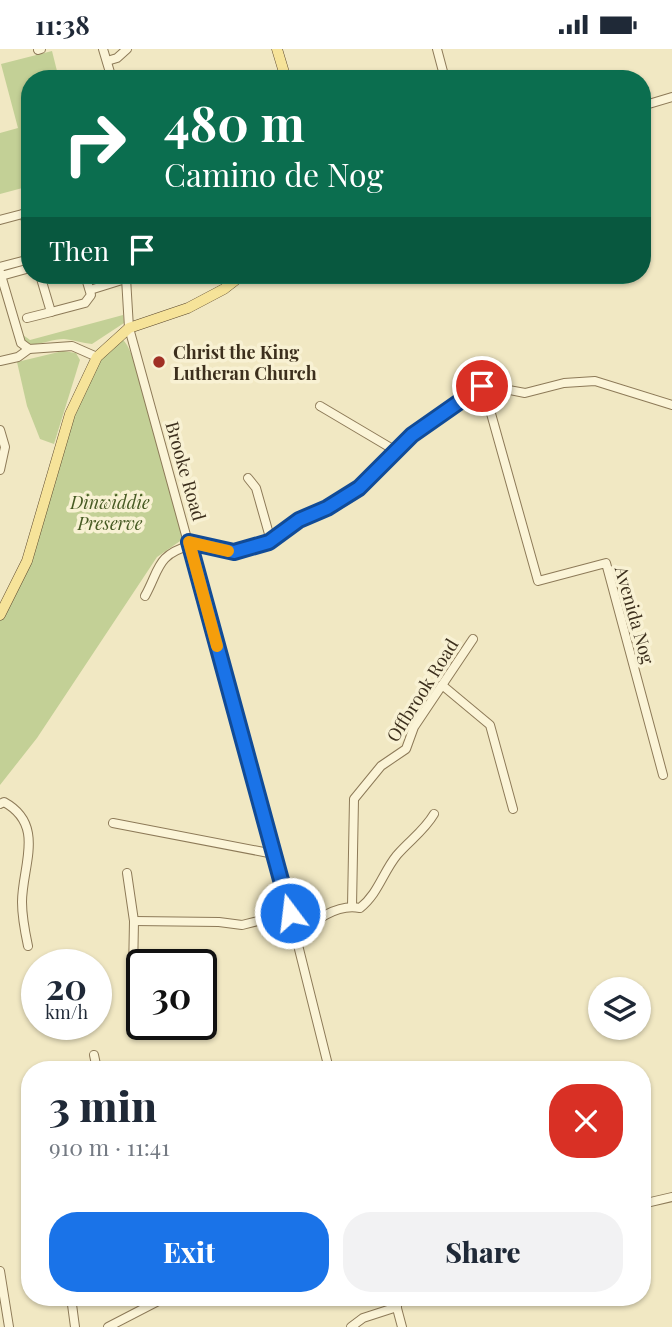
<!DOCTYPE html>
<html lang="en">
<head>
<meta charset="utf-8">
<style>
	body { margin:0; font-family:"Playfair Display",serif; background:#f2f2f3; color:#1f2937; height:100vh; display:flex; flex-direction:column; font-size:26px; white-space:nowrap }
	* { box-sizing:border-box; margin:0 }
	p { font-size:23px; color:#747a83 }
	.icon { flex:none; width:38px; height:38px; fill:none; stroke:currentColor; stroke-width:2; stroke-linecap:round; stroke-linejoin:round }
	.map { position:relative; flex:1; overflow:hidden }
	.side { position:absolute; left:21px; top:1012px; width:630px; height:245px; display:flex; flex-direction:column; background:#fff; border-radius:28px; box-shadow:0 2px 5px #0004 }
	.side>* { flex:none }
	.hud { position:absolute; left:21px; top:21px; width:630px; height:214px; border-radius:28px; box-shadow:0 2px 5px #0004; background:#0b6e4f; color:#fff; overflow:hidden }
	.fabs { position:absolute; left:588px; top:928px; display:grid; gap:14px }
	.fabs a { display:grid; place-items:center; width:63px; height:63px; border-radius:50%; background:#fff; box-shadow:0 2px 5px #0004; font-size:35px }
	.speed { position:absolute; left:21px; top:900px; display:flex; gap:14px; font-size:35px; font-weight:700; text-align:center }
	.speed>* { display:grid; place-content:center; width:91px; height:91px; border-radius:50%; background:#fff; box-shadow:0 2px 5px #0004; line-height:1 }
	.speed small { font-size:18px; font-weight:400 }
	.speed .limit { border:4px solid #111; border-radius:10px; background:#fff; color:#111 }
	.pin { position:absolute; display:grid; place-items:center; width:60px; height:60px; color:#fff; margin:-30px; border:4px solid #fff; border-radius:50%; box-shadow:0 2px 7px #0007 }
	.me { position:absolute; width:77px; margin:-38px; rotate:345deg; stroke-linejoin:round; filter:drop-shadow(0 0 5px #0008) }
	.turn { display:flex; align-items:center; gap:24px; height:147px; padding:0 28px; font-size:32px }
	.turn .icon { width:91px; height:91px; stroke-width:2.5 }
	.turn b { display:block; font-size:49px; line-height:60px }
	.then { display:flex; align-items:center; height:66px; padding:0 28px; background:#0003; gap:14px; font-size:26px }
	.round { display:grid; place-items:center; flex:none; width:74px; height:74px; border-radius:28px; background:#f2f2f3 }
	.headline { display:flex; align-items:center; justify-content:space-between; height:119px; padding:0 28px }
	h1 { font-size:42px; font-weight:800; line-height:52px }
	.action { display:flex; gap:14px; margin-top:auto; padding:14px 28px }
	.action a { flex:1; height:80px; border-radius:28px; background:#1a73e8; color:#fff; font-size:28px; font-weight:800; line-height:80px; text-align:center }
	.action a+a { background:#f2f2f3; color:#1f2937 }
	.status { display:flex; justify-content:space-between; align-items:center; height:49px; padding:0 35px; background:#fff; direction:ltr }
	.status svg { height:19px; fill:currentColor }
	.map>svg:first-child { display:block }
	.green { fill:#c3d096 }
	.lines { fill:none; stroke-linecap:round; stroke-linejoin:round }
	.minor-casing { stroke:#8d7a58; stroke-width:10 }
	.major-casing { stroke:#5a472d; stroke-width:11 }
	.minor { stroke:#fbf4d7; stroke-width:8 }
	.major { stroke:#f6e399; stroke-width:10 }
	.route-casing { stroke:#114b97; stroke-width:18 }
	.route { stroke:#1a73e8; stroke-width:12 }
	.slow { stroke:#f59e0b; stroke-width:12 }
	.poi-dot { fill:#a03024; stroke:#f8f1d3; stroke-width:2.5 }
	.labels { text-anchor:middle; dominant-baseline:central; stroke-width:7; stroke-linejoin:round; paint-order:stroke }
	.poi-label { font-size:18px; font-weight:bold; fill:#3c2f1d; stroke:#f8f1d3; text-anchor:start }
	.street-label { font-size:18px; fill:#3c2f1d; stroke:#f8f1d3 }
	.park-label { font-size:18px; font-style:italic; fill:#465a23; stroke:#f8f1d3 }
</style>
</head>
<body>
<div class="status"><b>11:38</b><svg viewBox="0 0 49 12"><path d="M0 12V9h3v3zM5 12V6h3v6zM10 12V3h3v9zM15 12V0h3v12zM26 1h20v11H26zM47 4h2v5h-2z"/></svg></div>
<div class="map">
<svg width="672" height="1278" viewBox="0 0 672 1278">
	<rect width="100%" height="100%" fill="#f1e8c3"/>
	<g class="green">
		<path d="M 52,2 L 59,30 L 30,30 L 30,137 L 0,145 L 0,84 L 18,79 L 1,15 Z"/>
		<path d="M 123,266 L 124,274 L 92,295 C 83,294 73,291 64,290 C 51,290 37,298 25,294 L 23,286 L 30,291 Z"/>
		<path d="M 123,291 C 139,303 175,459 183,490 L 157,508 L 37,689 L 0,736 L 0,571 L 30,508 L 70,373 L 102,308 Z"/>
		<path d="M 63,302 L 76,304 L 80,311 L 54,395 L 40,390 L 27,357 L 17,313 Z"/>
	</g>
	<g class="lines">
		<defs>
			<g id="minor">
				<path d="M 103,0 L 112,30"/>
				<path d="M 437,0 L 445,30"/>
				<path d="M 38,1 L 41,0"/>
				<path d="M 107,12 L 117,9 L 127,0"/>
				<path d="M 642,57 L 672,48"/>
				<path d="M 24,164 L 30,187"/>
				<path d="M 0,171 L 30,163"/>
				<path d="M 0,218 L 30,210"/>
				<path d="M 0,223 L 21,294 L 29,300 L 72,297 L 97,308"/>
				<path d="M 40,226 L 51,263 L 85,254 L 91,246 L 85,226"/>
				<path d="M 1,227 L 30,219"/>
				<path d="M 126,229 L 129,279 L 290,864 L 329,1020"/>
				<path d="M 90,241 L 138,226"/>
				<path d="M 27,269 L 51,263"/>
				<path d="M 0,312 L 18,308 L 29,300"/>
				<path d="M 483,336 L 538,532 L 606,514 L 663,726"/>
				<path d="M 320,357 L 396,402"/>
				<path d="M 0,381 L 5,398 L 0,421"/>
				<path d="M 248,429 L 256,439 L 271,492"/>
				<path d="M 189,493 L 234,503 L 269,493 L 299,471 L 327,459 L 359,439 L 412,386 L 483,336 L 525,344 L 564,334 L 595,332 L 672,356"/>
				<path d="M 145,547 C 160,520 156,506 191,496"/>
				<path d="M 442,636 L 490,676 L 513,760"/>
				<path d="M 0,755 L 4,753 C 46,776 22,817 22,853 C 22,868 25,883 28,897"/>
				<path d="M 113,774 L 274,805"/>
				<path d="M 127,824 L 134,872 L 133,924"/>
				<path d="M 352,857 L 354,750 L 381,717 L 406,700 L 414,678 L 473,590"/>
				<path d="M 134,872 L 219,873 L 242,876 L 290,864"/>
				<path d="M 296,888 C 312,873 337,854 360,859 C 378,845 383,823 397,806 C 410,791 424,782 434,765"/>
				<path d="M 94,1006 L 97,1020"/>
				<path d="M 642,1155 L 672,1148"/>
				<path d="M 0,1222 L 9,1278"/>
				<path d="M 71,1248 L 75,1278"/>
				<path d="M 394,1248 L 402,1278"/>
				<path d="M 108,1278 L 166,1248"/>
				<path d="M 351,1278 L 363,1269 L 397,1258"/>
			</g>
			<g id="major">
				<path d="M 277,0 L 286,30"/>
				<path d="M 0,566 L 27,512 L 70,365 L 97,308 L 129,279 L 188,259 L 224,240 L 242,226"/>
			</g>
		</defs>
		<use href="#minor" class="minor-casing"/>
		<use href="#major" class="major-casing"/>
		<use href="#minor" class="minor"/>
		<use href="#major" class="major"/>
	</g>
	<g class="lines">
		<defs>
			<path id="route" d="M 290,864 L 189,493 L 234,503 L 269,493 L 299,471 L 327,459 L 359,439 L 412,386 L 482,337"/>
		</defs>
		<use href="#route" class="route-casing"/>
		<use href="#route" class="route"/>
		<path class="slow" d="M 217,597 L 189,493 L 228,502"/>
	</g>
	<circle class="poi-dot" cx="159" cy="313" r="7"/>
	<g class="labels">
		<g class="poi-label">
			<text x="173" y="303">Christ the King<tspan x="173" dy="21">Lutheran Church</tspan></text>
		</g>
		<g class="street-label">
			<text transform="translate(186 422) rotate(74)">Brooke Road</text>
			<text transform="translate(635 566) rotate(74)">Avenida Nog</text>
			<text transform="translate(422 641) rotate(-58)">Offbrook Road</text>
		</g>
		<g class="park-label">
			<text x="110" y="453">Dinwiddie<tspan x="110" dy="21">Preserve</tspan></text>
		</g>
	</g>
</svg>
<div class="fabs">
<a><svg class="icon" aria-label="layers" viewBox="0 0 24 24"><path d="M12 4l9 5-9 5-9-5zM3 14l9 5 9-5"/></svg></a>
</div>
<div class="speed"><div>20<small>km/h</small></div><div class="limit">30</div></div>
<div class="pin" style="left:482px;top:337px;background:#d93025"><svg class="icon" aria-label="arrive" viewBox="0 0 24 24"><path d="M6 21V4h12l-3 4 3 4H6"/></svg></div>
<svg class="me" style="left:290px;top:864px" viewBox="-20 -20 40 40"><circle r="17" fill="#1a73e8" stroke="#fff" stroke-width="3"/><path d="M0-11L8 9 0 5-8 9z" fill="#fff"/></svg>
<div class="hud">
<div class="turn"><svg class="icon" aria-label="right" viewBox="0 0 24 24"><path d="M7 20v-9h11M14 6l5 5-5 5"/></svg><div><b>480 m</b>Camino de Nog</div></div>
<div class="then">Then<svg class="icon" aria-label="arrive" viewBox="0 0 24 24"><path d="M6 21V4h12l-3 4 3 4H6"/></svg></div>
</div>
<section class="side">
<div class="headline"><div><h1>3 min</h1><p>910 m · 11:41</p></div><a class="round" style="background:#d93025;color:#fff"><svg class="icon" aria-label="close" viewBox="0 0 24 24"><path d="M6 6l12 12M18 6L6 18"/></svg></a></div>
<div class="action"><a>Exit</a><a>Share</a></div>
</section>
</div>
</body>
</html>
